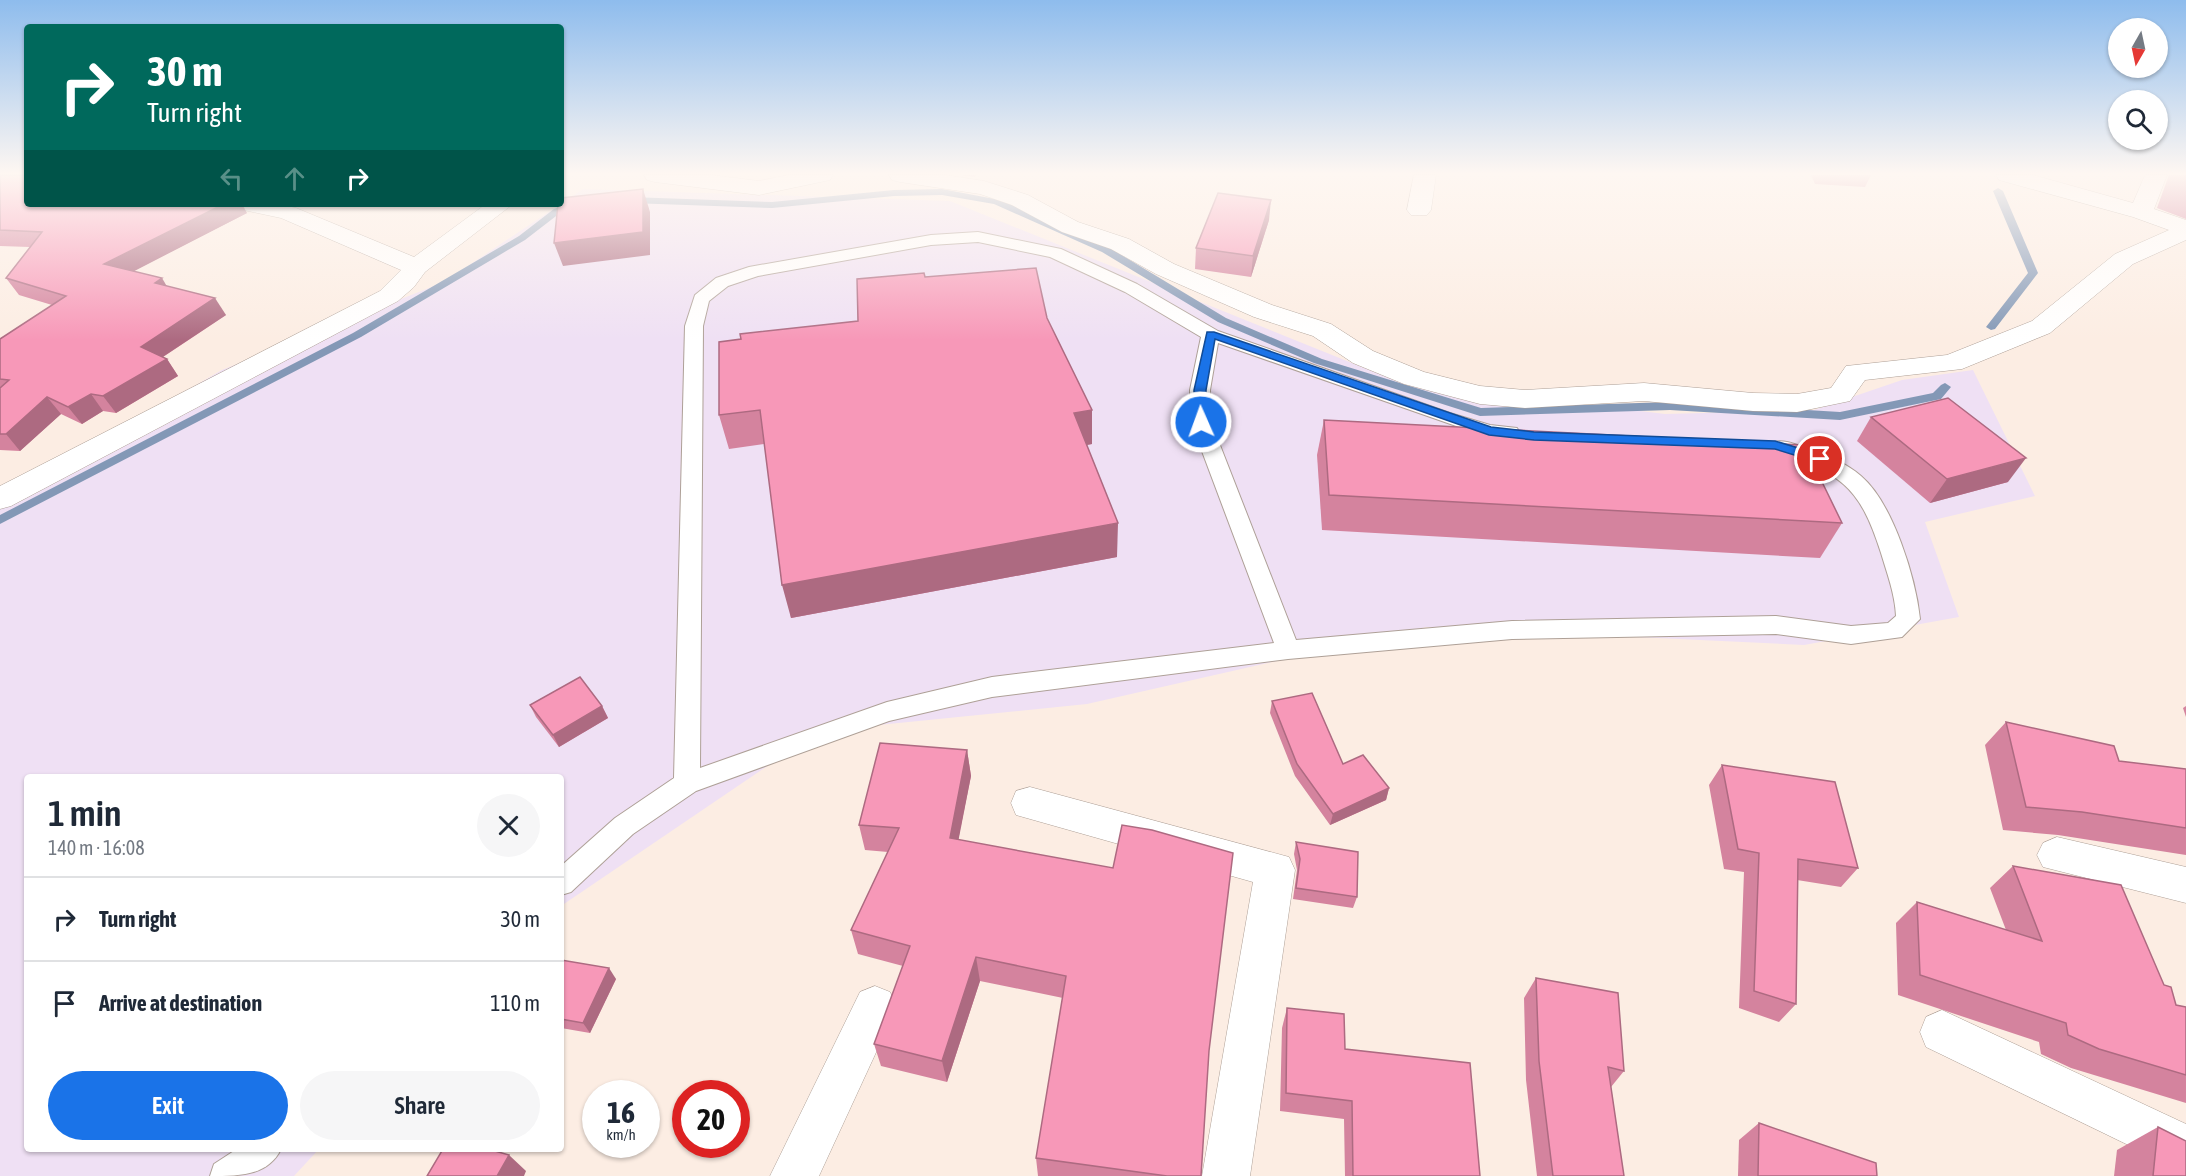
<!DOCTYPE html>
<html lang="en">
<head>
<meta charset="utf-8">
<style>
	body { margin:0; font-family:"Asap Condensed",sans-serif; background:#f6f6f7; color:#1f2937; height:100vh; display:flex; flex-direction:column; font-size:22px; white-space:nowrap }
	* { box-sizing:border-box; margin:0 }
	p { font-size:20px; color:#747a83 }
	.icon { flex:none; width:33px; height:33px; fill:none; stroke:currentColor; stroke-width:2; stroke-linecap:round; stroke-linejoin:round }
	.map { position:relative; flex:1; overflow:hidden }
	.panel { position:absolute; left:24px; top:774px; width:540px; height:378px; display:flex; flex-direction:column; background:#fff; border-radius:6px; box-shadow:0 2px 4px #0004 }
	.panel>* { flex:none }
	.guide { position:absolute; left:24px; top:24px; width:540px; height:183px; border-radius:6px; box-shadow:0 2px 4px #0004; background:#00695c; color:#fff; overflow:hidden }
	.needle { width:39px; rotate:189deg }
	.tools { position:absolute; left:2108px; top:18px; display:grid; gap:12px }
	.tools a { display:grid; place-items:center; width:60px; height:60px; border-radius:50%; background:#fff; box-shadow:0 2px 4px #0004; font-size:30px }
	.speed { position:absolute; left:582px; top:1080px; display:flex; gap:12px; font-size:30px; font-weight:700; text-align:center }
	.speed>* { display:grid; place-content:center; width:78px; height:78px; border-radius:50%; background:#fff; box-shadow:0 2px 4px #0004; line-height:1 }
	.speed small { font-size:15px; font-weight:400 }
	.speed .limit { border:9px solid #d22; background:#fff; color:#111 }
	.pin { position:absolute; display:grid; place-items:center; width:51px; height:51px; color:#fff; margin:-26px; border:3px solid #fff; border-radius:50%; box-shadow:0 2px 6px #0007 }
	.me { position:absolute; width:66px; margin:-33px; rotate:358deg; stroke-linejoin:round; filter:drop-shadow(0 0 4px #0008) }
	.turn { display:flex; align-items:center; gap:21px; height:126px; padding:0 24px; font-size:27px }
	.turn .icon { width:78px; height:78px; stroke-width:2.5 }
	.turn b { display:block; font-size:42px; line-height:51px }
	.lanes { display:flex; align-items:center; height:57px; padding:0 24px; background:#0003; justify-content:center; gap:30px; direction:ltr }
	.lanes .off { opacity:.35 }
	.round { display:grid; place-items:center; flex:none; width:63px; height:63px; border-radius:32px; background:#f6f6f7 }
	.overview { display:flex; align-items:center; justify-content:space-between; height:102px; padding:0 24px }
	h1 { font-size:36px; font-weight:600; line-height:45px }
	.button { display:flex; gap:12px; margin-top:auto; padding:12px 24px }
	.button a { flex:1; height:69px; border-radius:36px; background:#1a73e8; color:#fff; font-size:24px; font-weight:600; line-height:69px; text-align:center }
	.button a+a { background:#f6f6f7; color:#1f2937 }
	ul { padding:0; list-style:none }
	li { display:flex; align-items:center; gap:18px; height:84px; padding:0 24px; border-top:2px solid #e0e1e3 }
	li div { flex:1 }
	li b { display:block; font-size:22px }
	li em { font-style:normal }
	.map>svg:first-child { display:block }
	.industrial { fill:#efe0f4 }
	.lines { fill:none; stroke-linecap:round; stroke-linejoin:round }
	.stream { fill:#8398b6; fill-rule:evenodd }
	.lane-casing { stroke:#aea097; stroke-width:2 }
	.street-casing { stroke:#aea097; stroke-width:1 }
	.lane { fill:#fff; fill-rule:evenodd }
	.street { fill:#fff; fill-rule:evenodd }
	.wall { fill:#d4839e }
	.shaded-wall { fill:#ad6a81 }
	.building { fill:#f798b8; stroke:#ad6a81; stroke-width:1.5 }
	.route { fill:#1a73e8; stroke:#114b97; stroke-width:1.5 }
</style>
</head>
<body>
<div class="map">
<svg width="2186" height="1176" viewBox="0 0 2186 1176">
	<rect width="100%" height="100%" fill="#fcede3"/>
	<path class="industrial" d="M 583,189 L 950,201 L 1399,382 L 1665,414 L 1814,410 L 1902,380 L 1973,370 L 2035,496 L 1925,522 L 1959,617 L 1804,645 L 1426,627 L 1087,704 L 819,731 L 561,906 L 561,777 L 27,777 L 27,1149 L 319,1149 L 294,1176 L 0,1176 L 0,496 L 19,488 L 222,370 L 444,282 Z"/>
	<g class="lines">
		<g class="stream">
			<path d="M 1998,188 L 2003,191 L 2038,273 L 1995,329 L 1991,330 L 1986,327 L 2028,273 L 1993,191 Z"/>
			<path d="M 942,189 L 1000,200 L 1110,248 L 1226,318 L 1322,359 L 1481,408 L 1670,402 L 1840,412 L 1933,393 L 1941,385 L 1945,383 L 1951,387 L 1941,399 L 1840,420 L 1670,410 L 1480,416 L 1314,363 L 1218,322 L 1102,252 L 994,204 L 942,195 L 894,196 L 772,208 L 630,203 L 625,200 L 630,197 L 772,202 L 894,190 Z"/>
			<path d="M 573,203 L 578,206 L 576,208 L 560,213 L 525,240 L 361,337 L 0,524 L 0,515 L 353,333 L 519,236 L 554,209 Z"/>
		</g>
		<defs>
			<g id="lane">
				<path d="M 978,232 L 1061,249 L 1137,284 L 1218,331 L 1450,413 L 1490,425 L 1517,428 L 1520,433 L 1517,438 L 1510,439 L 1482,435 L 1218,343 L 1210,390 L 1211,422 L 1296,640 L 1512,621 L 1776,616 L 1851,626 L 1888,623 L 1896,616 C 1895,594 1887,573 1881,553 C 1859,484 1840,473 1773,452 L 1770,447 L 1773,442 C 1785,439 1797,445 1808,449 C 1827,455 1846,463 1861,476 C 1893,503 1916,579 1920,619 L 1902,637 L 1851,644 L 1776,634 L 1512,639 L 1288,659 L 992,697 L 889,721 L 696,791 L 633,834 L 571,892 L 561,895 L 561,866 L 615,818 L 674,778 L 685,326 L 695,295 L 716,278 L 749,267 L 931,235 ZM 978,242 L 1050,257 L 1125,292 L 1201,337 L 1190,390 L 1191,422 L 1274,643 L 992,677 L 887,702 L 700,768 L 703,326 L 709,301 L 728,286 L 758,276 L 931,245 Z"/>
				<path d="M 237,1149 L 281,1149 C 268,1176 239,1176 210,1176 L 214,1164 Z"/>
			</g>
			<g id="street">
				<path d="M 644,175 L 711,175 L 759,181 L 788,175 L 833,175 L 830,180 L 759,195 L 655,182 L 647,180 Z"/>
				<path d="M 889,175 L 945,175 L 984,181 L 1028,195 L 1078,222 L 1129,239 L 1174,264 L 1272,305 L 1331,324 L 1373,351 L 1424,372 L 1480,386 L 1525,390 L 1644,383 L 1753,393 L 1797,394 L 1831,388 L 1846,366 L 1947,355 L 2032,321 L 2115,254 L 2169,230 L 2133,217 L 1999,180 L 1996,175 L 2033,175 L 2133,203 L 2145,175 L 2167,175 L 2154,209 L 2186,220 L 2186,240 L 2133,264 L 2050,333 L 1962,369 L 1865,380 L 1850,401 L 1797,412 L 1753,411 L 1644,401 L 1525,408 L 1480,404 L 1404,384 L 1353,363 L 1313,336 L 1254,317 L 1156,274 L 1111,249 L 1062,232 L 1012,205 L 980,194 L 900,182 L 892,180 Z"/>
				<path d="M 1414,175 L 1436,175 L 1431,210 L 1427,215 L 1411,215 L 1407,210 Z"/>
				<path d="M 235,204 L 279,204 L 296,208 L 414,257 L 486,204 L 513,204 L 425,272 L 414,287 L 398,301 L 11,506 L 0,509 L 0,486 L 380,291 L 401,270 L 281,218 L 239,209 Z"/>
				<path d="M 1030,787 L 1289,857 L 1295,870 L 1250,1176 L 1202,1176 L 1253,882 L 1016,815 L 1011,803 L 1016,791 Z"/>
				<path d="M 2057,837 L 2186,867 L 2186,903 L 2043,867 L 2037,855 L 2043,843 Z"/>
				<path d="M 875,986 L 890,992 L 897,1007 L 819,1176 L 770,1176 L 860,992 Z"/>
				<path d="M 1942,1010 L 2186,1124 L 2186,1173 L 1926,1047 L 1920,1032 L 1926,1017 Z"/>
			</g>
		</defs>
		<use href="#lane" class="lane-casing"/>
		<use href="#street" class="street-casing"/>
		<use href="#lane" class="lane"/>
		<use href="#street" class="street"/>
	</g>
	<g class="wall">
		<path d="M 0,175 L 247,213 L 133,271 L 167,286 L 226,315 L 163,357 L 167,359 L 178,376 L 116,413 L 103,411 L 82,424 L 61,414 L 20,451 L 0,450 L 0,339 L 52,305 L 19,295 L 6,278 L 30,247 L 0,246 Z"/>
		<path d="M 961,175 L 976,175 L 975,177 Z"/>
		<path d="M 1811,175 L 1871,175 L 1865,187 L 1815,184 Z"/>
		<path d="M 2169,175 L 2186,175 L 2186,219 L 2157,208 Z"/>
		<path d="M 1269,220 L 1251,277 L 1195,269 L 1196,248 Z"/>
		<path d="M 925,277 L 1047,318 L 1092,444 L 1087,445 L 1117,557 L 791,618 L 764,444 L 729,449 L 719,415 Z"/>
		<path d="M 1871,417 L 2008,482 L 1930,503 L 1857,441 Z"/>
		<path d="M 1324,420 L 1842,523 L 1820,558 L 1322,530 L 1317,455 Z"/>
		<path d="M 1272,701 L 1343,764 L 1389,788 L 1386,800 L 1330,825 L 1295,776 L 1270,713 Z"/>
		<path d="M 530,705 L 602,706 L 608,718 L 559,747 L 536,717 Z"/>
		<path d="M 2186,706 L 2186,717 L 2183,708 Z"/>
		<path d="M 2006,722 L 2119,761 L 2186,828 L 2186,855 L 2058,835 L 2003,830 L 1985,745 Z"/>
		<path d="M 967,750 L 971,776 L 958,840 L 1209,1051 L 1201,1176 L 1038,1176 L 1036,1158 L 1063,998 L 980,981 L 947,1082 L 881,1066 L 874,1044 L 903,966 L 858,954 L 851,930 L 888,852 L 865,850 L 859,825 Z"/>
		<path d="M 1722,765 L 1858,868 L 1841,887 L 1797,880 L 1796,1004 L 1779,1022 L 1739,1008 L 1744,872 L 1724,869 L 1709,785 Z"/>
		<path d="M 1296,842 L 1357,897 L 1353,908 L 1293,899 L 1297,870 L 1294,854 Z"/>
		<path d="M 2013,866 L 2164,985 L 2176,1005 L 2186,1007 L 2186,1103 L 2071,1068 L 2041,1054 L 2039,1042 L 1898,995 L 1896,923 L 1917,902 L 2006,930 L 1990,888 Z"/>
		<path d="M 561,960 L 616,979 L 590,1033 L 561,1028 Z"/>
		<path d="M 1536,978 L 1624,1071 L 1611,1087 L 1624,1176 L 1537,1176 L 1526,1080 L 1524,998 Z"/>
		<path d="M 1287,1008 L 1345,1049 L 1480,1176 L 1345,1176 L 1344,1119 L 1280,1111 L 1282,1028 Z"/>
		<path d="M 1759,1123 L 1877,1176 L 1738,1176 L 1739,1140 Z"/>
		<path d="M 2158,1127 L 2186,1176 L 2114,1176 L 2117,1150 Z"/>
	</g>
	<g class="shaded-wall">
		<path d="M 643,189 L 650,212 L 650,255 L 563,266 L 554,243 Z"/>
		<path d="M 1271,200 L 1269,220 L 1251,277 L 1253,256 Z"/>
		<path d="M 224,204 L 242,204 L 247,213 L 115,281 L 104,264 Z"/>
		<path d="M 162,278 L 172,295 L 155,283 Z"/>
		<path d="M 215,298 L 226,315 L 152,364 L 141,347 Z"/>
		<path d="M 167,359 L 178,376 L 116,413 L 103,396 Z"/>
		<path d="M 91,394 L 103,411 L 82,424 L 68,407 Z"/>
		<path d="M 47,397 L 61,414 L 20,451 L 6,434 Z"/>
		<path d="M 1092,410 L 1092,444 L 1074,447 L 1074,413 Z"/>
		<path d="M 2026,458 L 2008,482 L 1930,503 L 1947,479 Z"/>
		<path d="M 1118,523 L 1117,557 L 791,618 L 782,585 Z"/>
		<path d="M 602,706 L 608,718 L 559,747 L 553,735 Z"/>
		<path d="M 967,750 L 971,776 L 954,863 L 950,838 Z"/>
		<path d="M 1389,788 L 1386,800 L 1330,825 L 1333,814 Z"/>
		<path d="M 976,957 L 980,981 L 947,1082 L 942,1061 Z"/>
		<path d="M 609,968 L 616,979 L 590,1033 L 583,1023 Z"/>
		<path d="M 509,1155 L 526,1171 L 524,1176 L 497,1176 Z"/>
	</g>
	<g class="building">
		<path d="M 0,175 L 27,175 L 27,204 L 224,204 L 104,264 L 162,278 L 155,283 L 215,298 L 141,347 L 167,359 L 103,396 L 91,394 L 68,407 L 47,397 L 6,434 L 0,434 L 0,388 L 9,380 L 0,379 L 0,339 L 66,296 L 6,278 L 42,232 L 0,230 Z"/>
		<path d="M 643,189 L 643,232 L 554,243 L 558,204 L 561,204 L 561,198 Z"/>
		<path d="M 1218,193 L 1271,200 L 1253,256 L 1196,248 Z"/>
		<path d="M 1036,268 L 1047,318 L 1092,410 L 1074,413 L 1118,523 L 782,585 L 760,410 L 719,415 L 719,342 L 741,339 L 740,334 L 858,321 L 857,279 L 924,273 L 925,277 Z"/>
		<path d="M 1948,398 L 2026,458 L 1947,479 L 1871,417 Z"/>
		<path d="M 1324,420 L 1804,445 L 1842,523 L 1329,495 Z"/>
		<path d="M 580,677 L 602,706 L 553,735 L 530,705 Z"/>
		<path d="M 1312,693 L 1343,764 L 1363,755 L 1389,788 L 1333,814 L 1297,764 L 1272,701 Z"/>
		<path d="M 2006,722 L 2114,746 L 2119,761 L 2186,769 L 2186,828 L 2082,812 L 2026,807 Z"/>
		<path d="M 880,743 L 967,750 L 950,838 L 1113,868 L 1122,825 L 1152,830 L 1233,853 L 1209,1051 L 1201,1176 L 1167,1176 L 1036,1158 L 1066,976 L 976,957 L 942,1061 L 874,1044 L 910,946 L 851,930 L 899,828 L 859,825 Z"/>
		<path d="M 1722,765 L 1835,782 L 1858,868 L 1798,859 L 1796,1004 L 1754,991 L 1759,853 L 1738,849 Z"/>
		<path d="M 1296,842 L 1358,852 L 1357,897 L 1296,888 L 1300,859 Z"/>
		<path d="M 2013,866 L 2121,885 L 2164,985 L 2171,987 L 2176,1005 L 2186,1007 L 2186,1075 L 2099,1049 L 2068,1035 L 2066,1023 L 1920,975 L 1917,902 L 2042,941 Z"/>
		<path d="M 561,960 L 609,968 L 583,1023 L 561,1019 Z"/>
		<path d="M 1536,978 L 1618,993 L 1624,1071 L 1608,1067 L 1624,1176 L 1553,1176 L 1539,1061 Z"/>
		<path d="M 1287,1008 L 1344,1014 L 1345,1049 L 1470,1063 L 1480,1176 L 1353,1176 L 1352,1101 L 1286,1093 Z"/>
		<path d="M 1759,1123 L 1876,1163 L 1877,1176 L 1758,1176 Z"/>
		<path d="M 2158,1127 L 2186,1141 L 2186,1176 L 2153,1176 Z"/>
		<path d="M 443,1149 L 488,1149 L 509,1155 L 497,1176 L 427,1176 Z"/>
	</g>
	<linearGradient id="sky" x2="0" y2="1"><stop stop-color="#8ebced"/><stop offset="0.51" stop-color="#fef7f2"/><stop offset="1" stop-color="#fef7f2" stop-opacity="0"/></linearGradient>
	<rect width="2186" height="340" fill="url(#sky)"/>
	<path class="route" d="M 1207,332 L 1214,332 L 1491,427 L 1534,432 L 1775,441 L 1825,456 L 1827,459 L 1820,463 L 1775,449 L 1534,440 L 1489,435 L 1215,339 L 1206,390 L 1207,422 L 1201,425 L 1195,422 L 1194,390 Z"/>
</svg>
<div class="tools">
<a><svg class="needle" viewBox="-14 -14 28 28"><path d="M0-13l5 13h-10z" fill="#e53935"/><path d="M0 13l5-13h-10z" fill="#747a83"/></svg></a>
<a><svg class="icon" aria-label="search" viewBox="0 0 24 24"><circle cx="10" cy="10" r="6"/><path d="M15 15l6 6"/></svg></a>
</div>
<div class="speed"><div>16<small>km/h</small></div><div class="limit">20</div></div>
<div class="pin" style="left:1820px;top:459px;background:#d93025"><svg class="icon" aria-label="arrive" viewBox="0 0 24 24"><path d="M6 21V4h12l-3 4 3 4H6"/></svg></div>
<svg class="me" style="left:1201px;top:422px" viewBox="-20 -20 40 40"><circle r="17" fill="#1a73e8" stroke="#fff" stroke-width="3"/><path d="M0-11L8 9 0 5-8 9z" fill="#fff"/></svg>
<div class="guide">
<div class="turn"><svg class="icon" aria-label="right" viewBox="0 0 24 24"><path d="M7 20v-9h11M14 6l5 5-5 5"/></svg><div><b>30 m</b>Turn right</div></div>
<div class="lanes"><svg class="icon off" aria-label="left" viewBox="0 0 24 24"><path d="M17 20v-9H6M10 6l-5 5 5 5"/></svg><svg class="icon off" aria-label="ahead" viewBox="0 0 24 24"><path d="M12 20V5M6 11l6-6 6 6"/></svg><svg class="icon" aria-label="right" viewBox="0 0 24 24"><path d="M7 20v-9h11M14 6l5 5-5 5"/></svg></div>
</div>
<section class="panel">
<div class="overview"><div><h1>1 min</h1><p>140 m · 16:08</p></div><a class="round"><svg class="icon" aria-label="close" viewBox="0 0 24 24"><path d="M6 6l12 12M18 6L6 18"/></svg></a></div>
<ul>
<li><svg class="icon" aria-label="right" viewBox="0 0 24 24"><path d="M7 20v-9h11M14 6l5 5-5 5"/></svg><div><b>Turn right</b></div><em>30 m</em></li>
<li><svg class="icon" aria-label="arrive" viewBox="0 0 24 24"><path d="M6 21V4h12l-3 4 3 4H6"/></svg><div><b>Arrive at destination</b></div><em>110 m</em></li>
</ul>
<div class="button"><a>Exit</a><a>Share</a></div>
</section>
</div>
</body>
</html>
